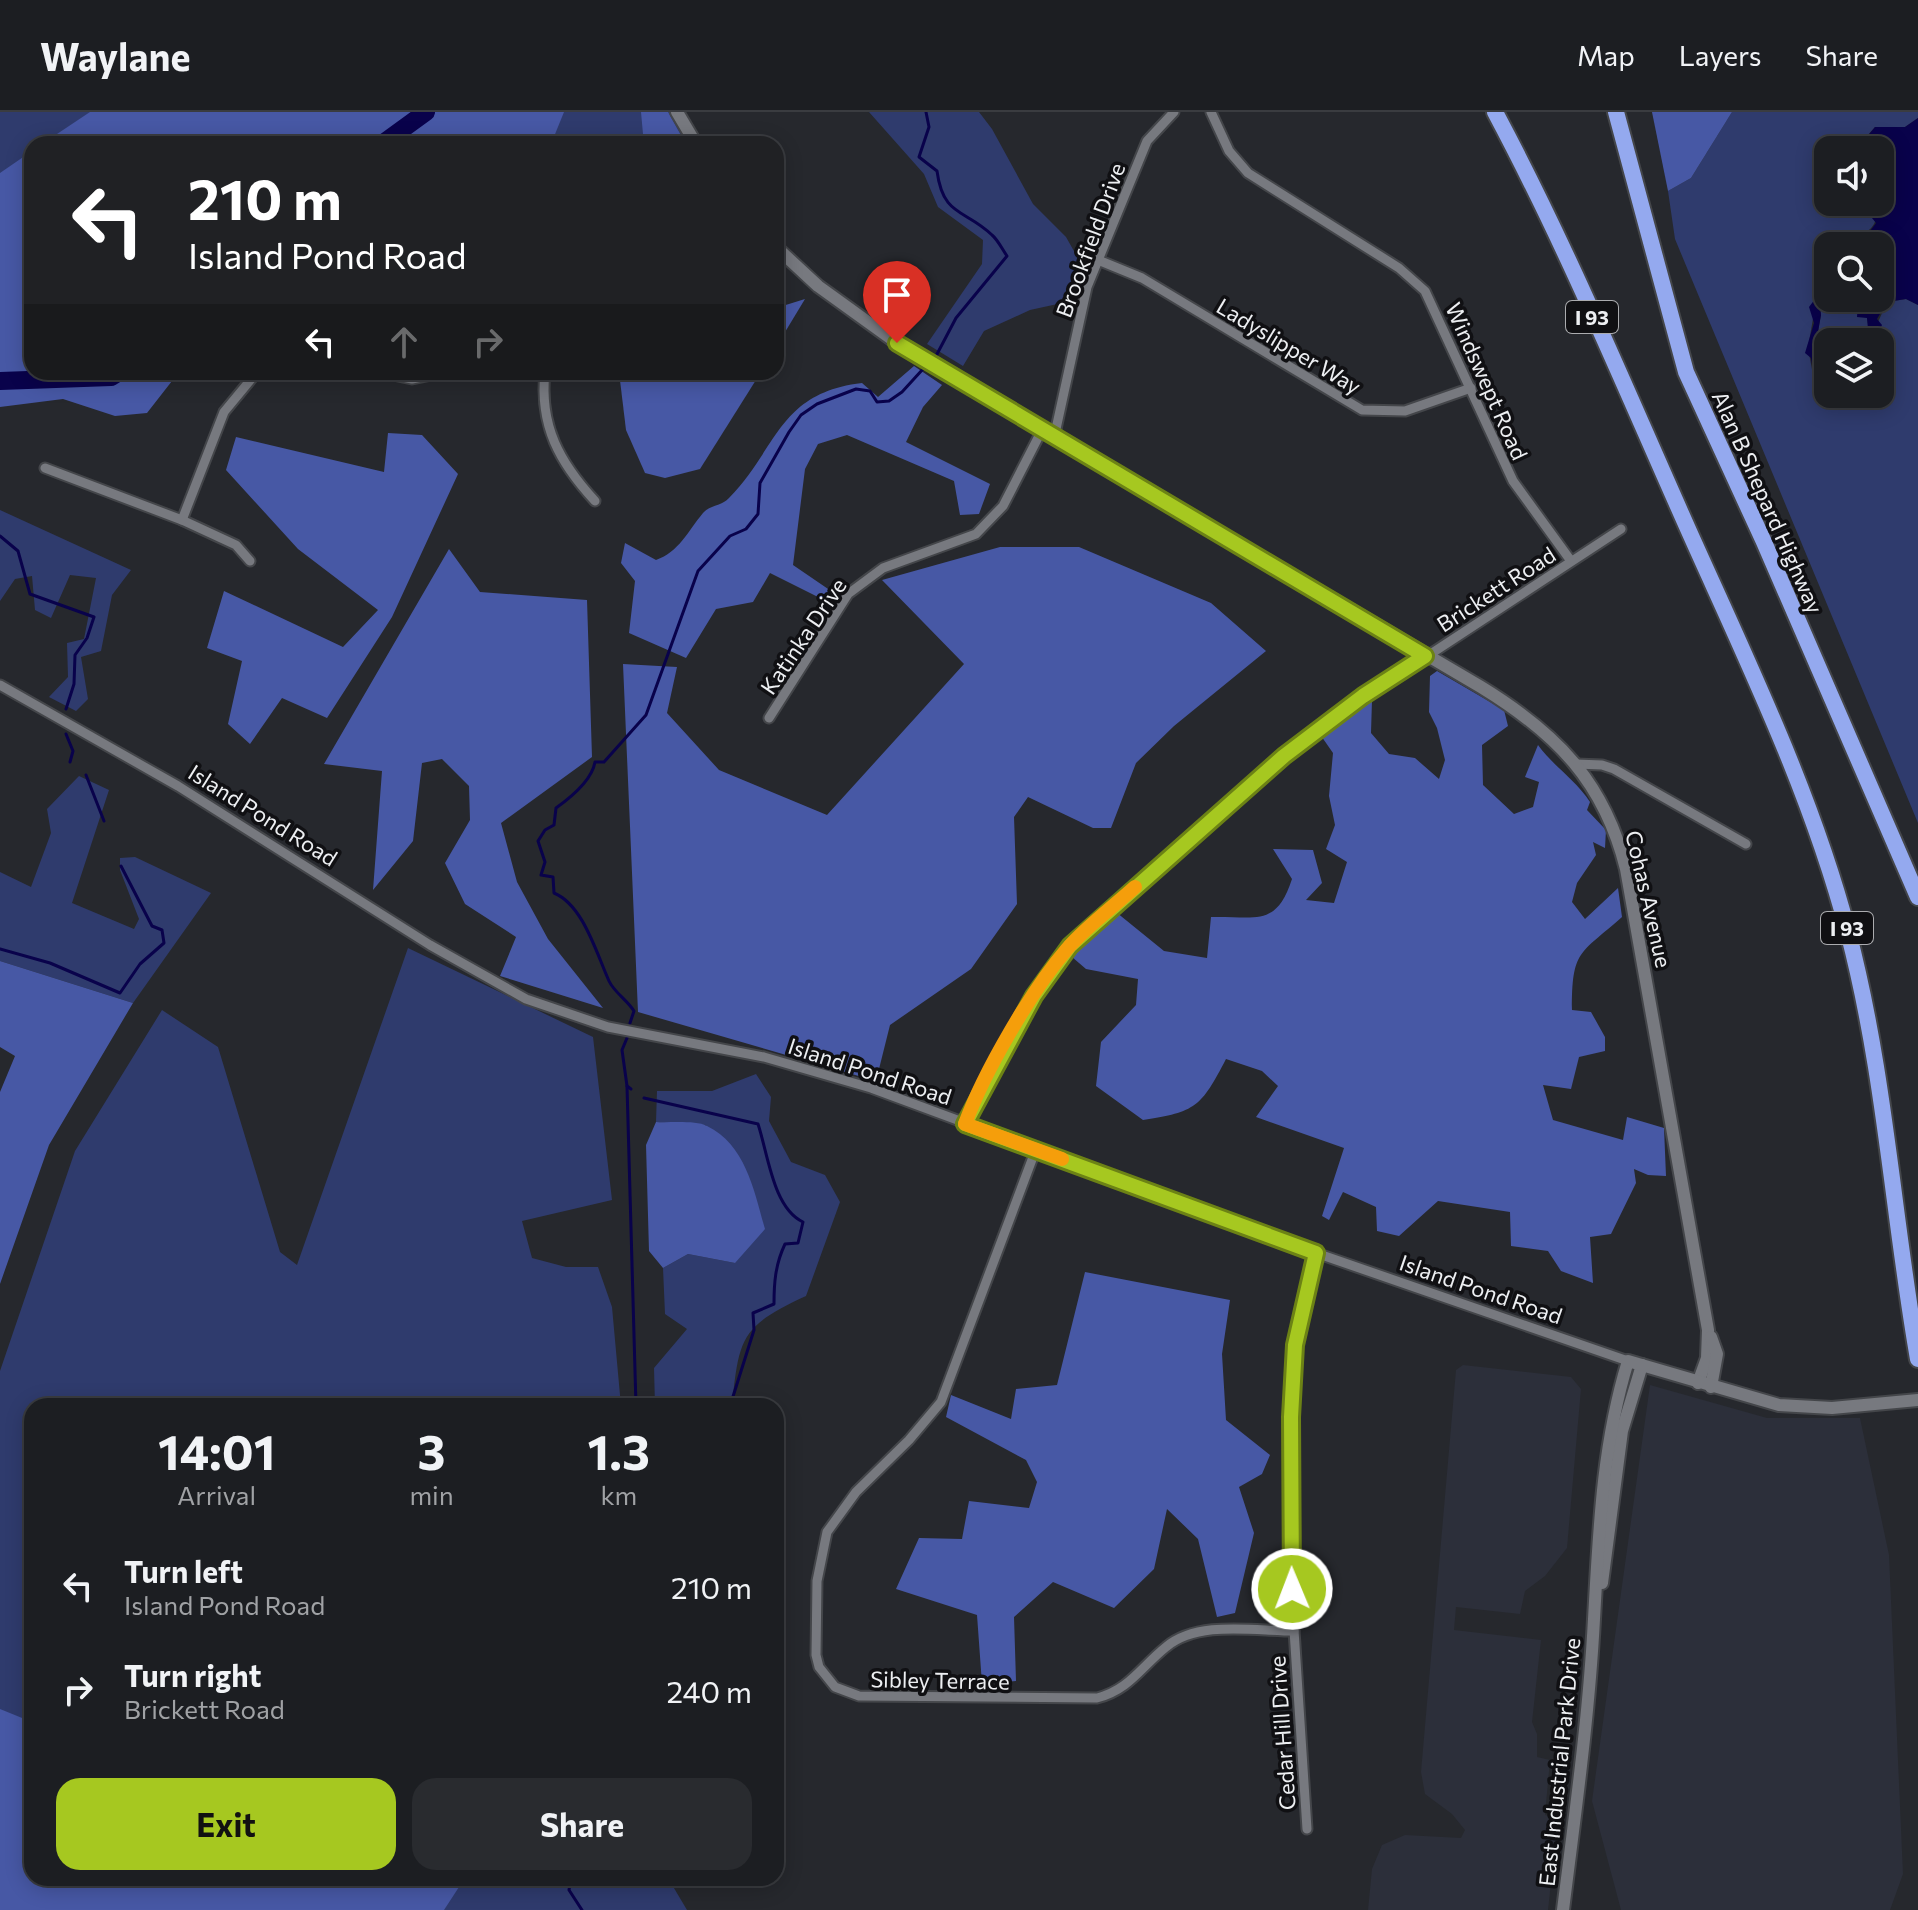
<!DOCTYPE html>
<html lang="en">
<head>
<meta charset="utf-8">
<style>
	body { margin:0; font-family:Commissioner,sans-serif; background:#292b2f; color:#f1f3f6; height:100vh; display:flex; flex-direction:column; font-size:30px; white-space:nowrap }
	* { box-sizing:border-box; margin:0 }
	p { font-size:26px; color:#a0a2a5 }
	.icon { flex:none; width:44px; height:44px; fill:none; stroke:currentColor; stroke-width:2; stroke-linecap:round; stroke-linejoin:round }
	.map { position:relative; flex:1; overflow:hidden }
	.panel { position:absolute; left:24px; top:1286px; width:760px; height:488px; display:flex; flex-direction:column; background:#1c1e22; border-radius:24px; box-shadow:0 4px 20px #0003,0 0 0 2px #3a3c40 }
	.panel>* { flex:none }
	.guide { position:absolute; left:24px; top:24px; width:760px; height:244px; border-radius:24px; box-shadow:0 4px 20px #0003,0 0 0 2px #3a3c40; background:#202124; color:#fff; overflow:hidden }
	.fabs { position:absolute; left:1814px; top:24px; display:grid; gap:16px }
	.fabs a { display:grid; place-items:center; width:80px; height:80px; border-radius:16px; background:#1c1e22; box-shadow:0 4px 20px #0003,0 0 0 2px #3a3c40; font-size:40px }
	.pin { position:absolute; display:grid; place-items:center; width:68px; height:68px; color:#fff; margin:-82px -34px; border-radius:50% 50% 50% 0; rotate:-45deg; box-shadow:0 0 8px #0007 }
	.pin .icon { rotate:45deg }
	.me { position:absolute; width:88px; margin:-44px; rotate:359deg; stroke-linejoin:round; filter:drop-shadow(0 0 6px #0008) }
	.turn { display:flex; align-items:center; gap:28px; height:168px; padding:0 32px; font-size:36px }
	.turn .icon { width:104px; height:104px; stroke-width:2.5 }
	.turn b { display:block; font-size:56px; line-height:68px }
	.lanes { display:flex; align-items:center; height:76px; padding:0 32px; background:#0003; justify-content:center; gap:40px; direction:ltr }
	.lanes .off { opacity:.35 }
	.eta { display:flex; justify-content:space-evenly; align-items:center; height:136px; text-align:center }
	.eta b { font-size:48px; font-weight:700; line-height:56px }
	.button { display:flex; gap:16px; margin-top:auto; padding:16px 32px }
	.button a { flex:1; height:92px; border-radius:24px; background:#a6c820; color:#111; font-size:32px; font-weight:700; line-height:92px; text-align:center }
	.button a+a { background:#292b2f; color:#f1f3f6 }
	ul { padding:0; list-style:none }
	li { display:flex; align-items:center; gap:24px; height:104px; padding:0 32px }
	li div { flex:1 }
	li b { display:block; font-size:30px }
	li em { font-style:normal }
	header { display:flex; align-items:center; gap:48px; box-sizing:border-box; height:112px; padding:0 40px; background:#1c1e22; border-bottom:2px solid #3a3c40 }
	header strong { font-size:38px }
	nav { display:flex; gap:44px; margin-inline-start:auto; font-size:28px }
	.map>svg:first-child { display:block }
	.built { fill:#2c2f3a }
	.green { fill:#2f3b6d; fill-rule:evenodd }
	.forest { fill:#4758a5 }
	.water { fill:#09024b }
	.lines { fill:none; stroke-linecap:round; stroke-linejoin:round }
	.stream { stroke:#09024b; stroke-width:3 }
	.river { stroke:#09024b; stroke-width:18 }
	.street-casing { stroke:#44464a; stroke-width:13 }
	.secondary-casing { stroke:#44464a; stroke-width:16 }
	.highway-casing { stroke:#44464a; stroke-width:20 }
	.street { stroke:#77797f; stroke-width:9 }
	.secondary { stroke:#77797f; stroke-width:12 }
	.highway { stroke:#94a9ef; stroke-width:16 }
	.route-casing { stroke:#6c8215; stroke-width:20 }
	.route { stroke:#a6c820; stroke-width:14 }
	.slow { stroke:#f59e0b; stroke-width:14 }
	.labels { text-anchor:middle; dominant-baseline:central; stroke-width:7; stroke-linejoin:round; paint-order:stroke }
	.shield { fill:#101013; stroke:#abacaf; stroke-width:2 }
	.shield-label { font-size:20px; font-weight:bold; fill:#edeff2 }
	.street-label { font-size:22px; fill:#edeff2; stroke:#101013 }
</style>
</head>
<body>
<header>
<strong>Waylane</strong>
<nav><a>Map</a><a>Layers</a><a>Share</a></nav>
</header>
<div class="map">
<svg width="1918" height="1798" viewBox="0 0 1918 1798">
	<rect width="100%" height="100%" fill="#26282d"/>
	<g class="built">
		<path d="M 1463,1253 L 1571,1265 L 1581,1277 L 1567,1436 L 1545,1464 L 1525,1479 L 1520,1502 L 1456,1495 L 1454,1518 L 1541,1528 L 1532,1610 L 1537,1622 L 1537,1645 L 1550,1648 L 1545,1703 L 1558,1706 L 1548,1798 L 1368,1798 L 1372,1757 L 1382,1733 L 1405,1723 L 1461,1726 L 1465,1718 L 1452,1702 L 1425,1682 L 1421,1660 L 1456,1258 Z"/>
		<path d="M 1650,1273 L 1767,1306 L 1860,1306 L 1889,1443 L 1903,1762 L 1890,1798 L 1621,1798 L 1592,1689 Z"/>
	</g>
	<g class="green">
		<path d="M 0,0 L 673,0 L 693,32 L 32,32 L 32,257 L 0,258 Z"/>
		<path d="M 869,0 L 979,0 L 992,17 L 1033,92 L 1066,125 L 1083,155 L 1062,191 L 1030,198 L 984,219 L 963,254 L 927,232 L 982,152 L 983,128 L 938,95 L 924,62 Z"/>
		<path d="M 1732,0 L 1918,0 L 1918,6 L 1905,15 L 1875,15 L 1859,33 L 1850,34 L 1850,38 L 1828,38 L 1828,90 L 1868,90 L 1865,95 L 1877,98 C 1876,118 1868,120 1850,126 L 1847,134 L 1828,134 L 1828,170 L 1817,183 L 1808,236 L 1814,268 L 1821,283 L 1817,225 L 1821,203 L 1819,185 L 1828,182 L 1828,186 L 1840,186 L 1850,199 L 1851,189 L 1858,191 L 1867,205 L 1870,228 L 1887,190 L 1906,187 L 1918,193 L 1918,711 L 1675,127 L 1668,79 L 1691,66 ZM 1828,230 L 1880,230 L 1880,282 L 1828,282 Z"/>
		<path d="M 0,398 L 131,458 L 112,483 L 101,539 L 81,545 L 88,587 L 76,599 L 49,585 L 68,565 L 67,531 L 84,527 L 96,466 L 70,463 L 51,506 L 35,498 L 32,464 L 15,467 L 0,489 Z"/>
		<path d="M 79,664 L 109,678 L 72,791 L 134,817 L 139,807 L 120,758 L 120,746 L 135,745 L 211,781 L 133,891 L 0,849 L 0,760 L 31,775 L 51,721 L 47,697 Z"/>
		<path d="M 408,836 L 593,925 L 612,1088 L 522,1109 L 532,1146 L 566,1155 L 598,1155 L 612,1195 L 621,1294 L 32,1294 L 32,1766 L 668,1766 L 687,1798 L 0,1798 L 0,1259 L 75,1039 L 162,898 L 218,935 L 280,1140 L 297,1153 Z"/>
		<path d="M 756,962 L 771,985 L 769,1009 L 791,1050 L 825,1063 L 840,1090 L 806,1184 C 741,1214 739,1225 732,1294 L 655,1294 L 654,1256 L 687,1217 L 665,1202 L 663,1156 L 688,1142 L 735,1151 L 706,1013 L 656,1010 L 657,979 L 712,979 Z"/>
	</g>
	<g class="forest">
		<path d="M 90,0 L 564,0 L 551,32 L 42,32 Z"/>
		<path d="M 641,0 L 668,0 L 683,27 L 675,32 L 636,32 L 643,22 Z"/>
		<path d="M 1652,0 L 1732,0 L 1691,66 L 1668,79 Z"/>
		<path d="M 32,39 L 32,260 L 179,260 L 147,301 L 115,304 L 63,287 L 0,295 L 0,61 Z"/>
		<path d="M 805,187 L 776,235 L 776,196 Z"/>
		<path d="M 914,254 L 942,273 L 923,295 L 906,330 L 990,372 L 979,402 L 960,403 L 954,369 L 847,323 L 818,332 L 805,357 L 793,453 L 834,481 L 824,488 L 770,461 L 753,490 L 716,497 L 686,546 L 629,521 L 635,469 L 621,451 L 625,431 L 656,448 C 679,440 688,419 703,401 C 710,393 722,394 729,386 C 778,336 778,281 862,271 L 878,285 Z"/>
		<path d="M 619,260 L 761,260 L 700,357 L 665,366 L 645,361 L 626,318 Z"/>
		<path d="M 388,321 L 422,323 L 458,362 L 392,505 L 327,606 L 282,586 L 250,632 L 228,612 L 242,549 L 207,536 L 224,479 L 343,535 L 378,498 L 298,437 L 226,358 L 236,325 L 384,360 Z"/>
		<path d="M 1000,435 L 1079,435 L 1211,491 L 1266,539 L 1174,614 L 1136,651 L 1111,716 L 1093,716 L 1028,685 L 1014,705 L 1017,792 L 971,857 L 890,913 L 876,969 L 638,900 L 623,552 L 677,555 L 667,601 L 719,658 L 827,703 L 964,552 L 882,468 Z"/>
		<path d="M 449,437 L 480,480 L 587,488 L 592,645 L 501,711 L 517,770 L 548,827 L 603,896 L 500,864 L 516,825 L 465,792 L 445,751 L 470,708 L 469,674 L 442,647 L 422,651 L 413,729 L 373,778 L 382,659 L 324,652 Z"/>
		<path d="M 1437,559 L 1504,598 L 1508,614 L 1482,633 L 1483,673 L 1514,702 L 1533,695 L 1539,670 L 1525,665 L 1538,633 C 1554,655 1575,667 1590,690 L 1587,698 L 1606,718 L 1605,736 L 1593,730 L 1596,743 L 1577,771 L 1572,790 L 1585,807 L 1618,776 L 1622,805 C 1579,843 1572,838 1572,898 L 1591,900 L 1605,925 L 1605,939 L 1579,945 L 1571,977 L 1543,973 L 1553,1008 L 1623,1028 L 1627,1005 L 1664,1016 L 1666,1064 L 1648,1063 L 1634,1057 L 1636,1071 L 1611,1122 L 1590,1125 L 1593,1171 L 1561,1159 L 1548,1139 L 1511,1134 L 1510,1100 L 1438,1089 L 1399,1124 L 1377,1119 L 1376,1095 L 1343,1080 L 1329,1108 L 1322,1104 L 1344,1036 L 1256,1005 L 1278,974 L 1262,959 L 1226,947 C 1201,995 1196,1000 1143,1008 L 1096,974 L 1101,930 L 1136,893 L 1138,867 L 1086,857 L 1065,839 L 1111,796 L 1164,839 L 1207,846 L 1211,805 C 1256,804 1276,816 1292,767 L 1273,737 L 1313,738 L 1322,771 L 1306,788 L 1334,791 L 1347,750 L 1326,737 L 1335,713 L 1329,684 L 1333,641 L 1317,618 L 1368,581 L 1372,588 L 1371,621 L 1389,642 L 1415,646 L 1439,667 L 1445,648 L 1437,616 L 1429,600 L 1430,564 Z"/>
		<path d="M 0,849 L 133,891 L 49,1033 L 0,1172 L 0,980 L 15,944 L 0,935 Z"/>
		<path d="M 656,1010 C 670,1011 695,1008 707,1014 C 746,1033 754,1079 765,1117 L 735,1151 L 688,1142 L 663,1156 L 649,1139 L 646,1033 Z"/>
		<path d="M 1085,1160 L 1230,1188 L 1222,1242 L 1226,1308 L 1270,1343 L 1262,1362 L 1239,1375 L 1254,1421 L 1235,1501 L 1217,1505 L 1198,1427 L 1167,1397 L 1154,1457 L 1114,1496 L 1053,1470 L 1014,1505 L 1016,1569 L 982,1572 L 977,1503 L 896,1477 L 919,1426 L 962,1427 L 969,1389 L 1029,1396 L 1037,1370 L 1026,1348 L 946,1305 L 951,1283 L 1011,1307 L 1016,1277 L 1057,1273 Z"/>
		<path d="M 0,1597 L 32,1610 L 32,1766 L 435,1766 L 459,1775 L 444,1798 L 0,1798 Z"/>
	</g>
	<g class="water">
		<path d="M 1918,6 L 1918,193 L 1906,187 L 1887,190 L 1877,207 L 1882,213 L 1876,226 L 1869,228 L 1867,206 L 1857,205 L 1858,191 L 1851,189 L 1850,200 L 1842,196 L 1840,186 L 1880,186 L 1880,134 L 1847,134 L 1850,126 L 1870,119 L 1876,111 L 1872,106 L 1877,98 L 1864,95 L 1868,90 L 1880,90 L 1880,38 L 1850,38 L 1850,34 L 1860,33 L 1875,15 L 1905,15 Z"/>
		<path d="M 1828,170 L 1828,182 L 1819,186 L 1821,203 L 1817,225 L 1821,284 L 1816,280 L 1811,246 L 1805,241 L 1814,211 L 1809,195 Z"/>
	</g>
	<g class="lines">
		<g class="stream">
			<path d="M 926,0 L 929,15 L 919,45 L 937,59 C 943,105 965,97 992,123 C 998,128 1002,137 1007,144 L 956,206 L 936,244"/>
			<path d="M 0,424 L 18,439 L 30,482 L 94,505 L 87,526 L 75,543 L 74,572 L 66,597"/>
			<path d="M 66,622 L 73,639 L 70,650"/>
			<path d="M 86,663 L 104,709"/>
			<path d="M 0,837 L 50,851 L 120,881 L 140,852 L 164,831 L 162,818 L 152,814 L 121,754"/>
			<path d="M 630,911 L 634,899 C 627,888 614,880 609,869 C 596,840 583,793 554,781 L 553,765 L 541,763 L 545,750 L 538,729 L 545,718 L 554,713 L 556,696 C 570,686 592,668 595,650 L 604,650 L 646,603 L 698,459 L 730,424 L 746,417 L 758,402 L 760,371 L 789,320 L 801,303 L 817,292 L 856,277 L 870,279 L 877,290 L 889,289 L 902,280 L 923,257"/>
			<path d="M 627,926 L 622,938 L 627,974 L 631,977"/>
			<path d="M 627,974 L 636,1294"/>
			<path d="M 644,986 L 758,1012 C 768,1042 773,1096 803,1110 L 798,1131 L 785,1132 C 775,1153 774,1172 774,1192 L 753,1201 L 754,1218 L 730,1294"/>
			<path d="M 571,1766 L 569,1778 L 582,1798"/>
		</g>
		<g class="river">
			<path d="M 382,32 L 426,0"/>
			<path d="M 0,269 L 111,265 L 119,260"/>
		</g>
		<defs>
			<g id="street">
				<path d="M 1211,0 L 1229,39 L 1248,61 L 1399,156 L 1425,179 L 1513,369 L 1571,449"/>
				<path d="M 1098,148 L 1142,166 L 1362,298 L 1405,299 L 1471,276"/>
				<path d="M 379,260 L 412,267 L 446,260"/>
				<path d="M 545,260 C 539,314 560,351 595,389"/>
				<path d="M 1054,326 L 1087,175 L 1147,29 L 1174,0"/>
				<path d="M 45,356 L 182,408 L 236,433 L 250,449"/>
				<path d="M 182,408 L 224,300 L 257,260"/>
				<path d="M 0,573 L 178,674 L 430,833 L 526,887 L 608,915 L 764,945 L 871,976 L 1316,1141 L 1628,1249"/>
				<path d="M 769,606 L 848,482 L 883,456 L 976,422 L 1003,394 L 1042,318"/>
				<path d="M 1576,652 L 1602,653 L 1614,657 L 1746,732"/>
				<path d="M 965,1012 L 1034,884 L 1054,853 L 1088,817 L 1255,669 L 1333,606 L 1621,417"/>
				<path d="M 1036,1037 L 941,1290 L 909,1328 L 856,1380 L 827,1420 L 817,1469 L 816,1543 L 819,1555 L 835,1575 L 859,1584 L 1097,1586 C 1129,1578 1141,1555 1166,1535 C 1198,1508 1254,1519 1294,1519"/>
				<path d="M 1307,1717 L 1293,1503 L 1291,1305 L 1298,1209 L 1316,1141"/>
			</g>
			<g id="secondary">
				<path d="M 677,0 L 696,32"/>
				<path d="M 776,135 L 818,174 L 897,231 L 1481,575 C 1556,621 1604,669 1626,757 L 1708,1218 L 1707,1246 L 1698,1271"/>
				<path d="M 1711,1225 L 1717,1242 L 1711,1275"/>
				<path d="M 1602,1471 L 1622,1319 L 1642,1253"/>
				<path d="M 1563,1798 C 1575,1702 1589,1604 1594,1507 C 1599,1419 1602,1334 1628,1249 L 1779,1293 L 1832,1296 L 1918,1288"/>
			</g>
			<g id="highway">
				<path d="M 1495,0 C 1567,135 1626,278 1688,417 C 1747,549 1811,680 1848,820 C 1885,960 1893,1105 1918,1247"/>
				<path d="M 1616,0 L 1686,260 L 1764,430 L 1918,785"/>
			</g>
		</defs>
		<use href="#street" class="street-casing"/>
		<use href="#secondary" class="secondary-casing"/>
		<use href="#highway" class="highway-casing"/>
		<use href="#street" class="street"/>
		<use href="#secondary" class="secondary"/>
		<use href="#highway" class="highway"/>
	</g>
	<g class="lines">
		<defs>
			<path id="route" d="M 897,231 L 1425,544 L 1363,584 L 1284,644 L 1070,834 L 1034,884 L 965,1012 L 1316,1141 L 1295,1233 L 1291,1305 L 1292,1477"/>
		</defs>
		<use href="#route" class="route-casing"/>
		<use href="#route" class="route"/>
		<path class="slow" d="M 1062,1047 L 965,1012 C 984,960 1031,879 1067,837 C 1087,814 1113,795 1135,775"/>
	</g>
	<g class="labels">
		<g class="shield">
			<rect x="1566" y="189" width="52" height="32" rx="6"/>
			<rect x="1821" y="800" width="52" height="32" rx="6"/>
		</g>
		<g class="shield-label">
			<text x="1592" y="205">I 93</text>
			<text x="1847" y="816">I 93</text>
		</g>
		<g class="street-label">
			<text transform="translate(1090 128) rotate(-70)">Brookfield Drive</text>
			<text transform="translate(1289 234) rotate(31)">Ladyslipper Way</text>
			<text transform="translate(1487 269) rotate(66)">Windswept Road</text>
			<text transform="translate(1768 390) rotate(66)">Alan B Shepard Highway</text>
			<text transform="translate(1496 477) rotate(-33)">Brickett Road</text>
			<text transform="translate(803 524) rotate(-56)">Katinka Drive</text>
			<text transform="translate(263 703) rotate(32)">Island Pond Road</text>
			<text transform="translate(1649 787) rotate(77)">Cohas Avenue</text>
			<text transform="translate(870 959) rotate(18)">Island Pond Road</text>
			<text transform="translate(1481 1177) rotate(19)">Island Pond Road</text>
			<text transform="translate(940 1568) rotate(1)">Sibley Terrace</text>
			<text transform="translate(1282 1621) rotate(-94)">Cedar Hill Drive</text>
			<text transform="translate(1559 1650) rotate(-84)">East Industrial Park Drive</text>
		</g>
	</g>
</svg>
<div class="fabs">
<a><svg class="icon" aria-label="sound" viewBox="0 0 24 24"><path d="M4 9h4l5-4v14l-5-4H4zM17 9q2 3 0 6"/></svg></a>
<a><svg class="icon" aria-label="search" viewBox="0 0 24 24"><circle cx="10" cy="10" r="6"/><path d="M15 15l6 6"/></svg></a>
<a><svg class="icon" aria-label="layers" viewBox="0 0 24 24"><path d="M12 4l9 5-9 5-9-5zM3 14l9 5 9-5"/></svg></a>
</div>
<div class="pin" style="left:897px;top:231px;background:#d93025"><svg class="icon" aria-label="arrive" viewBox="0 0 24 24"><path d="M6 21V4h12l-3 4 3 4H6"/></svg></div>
<svg class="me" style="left:1292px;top:1477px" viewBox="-20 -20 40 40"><circle r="17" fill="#a6c820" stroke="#fff" stroke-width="3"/><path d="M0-11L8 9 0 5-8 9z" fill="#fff"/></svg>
<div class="guide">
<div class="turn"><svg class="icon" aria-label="left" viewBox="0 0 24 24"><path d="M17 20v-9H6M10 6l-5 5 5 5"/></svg><div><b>210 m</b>Island Pond Road</div></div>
<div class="lanes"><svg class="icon" aria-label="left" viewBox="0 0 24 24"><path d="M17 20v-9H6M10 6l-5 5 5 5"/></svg><svg class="icon off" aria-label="ahead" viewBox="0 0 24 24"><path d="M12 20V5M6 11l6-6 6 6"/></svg><svg class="icon off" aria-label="right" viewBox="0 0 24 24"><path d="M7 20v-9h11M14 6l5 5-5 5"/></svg></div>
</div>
<section class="panel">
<div class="eta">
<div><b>14:01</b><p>Arrival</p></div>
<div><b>3</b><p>min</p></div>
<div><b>1.3</b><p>km</p></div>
</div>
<ul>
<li><svg class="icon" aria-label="left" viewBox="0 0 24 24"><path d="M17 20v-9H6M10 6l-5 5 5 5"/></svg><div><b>Turn left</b><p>Island Pond Road</p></div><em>210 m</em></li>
<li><svg class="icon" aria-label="right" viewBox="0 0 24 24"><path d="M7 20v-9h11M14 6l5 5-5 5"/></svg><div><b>Turn right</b><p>Brickett Road</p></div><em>240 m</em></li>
</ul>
<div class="button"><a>Exit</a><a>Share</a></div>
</section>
</div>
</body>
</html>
